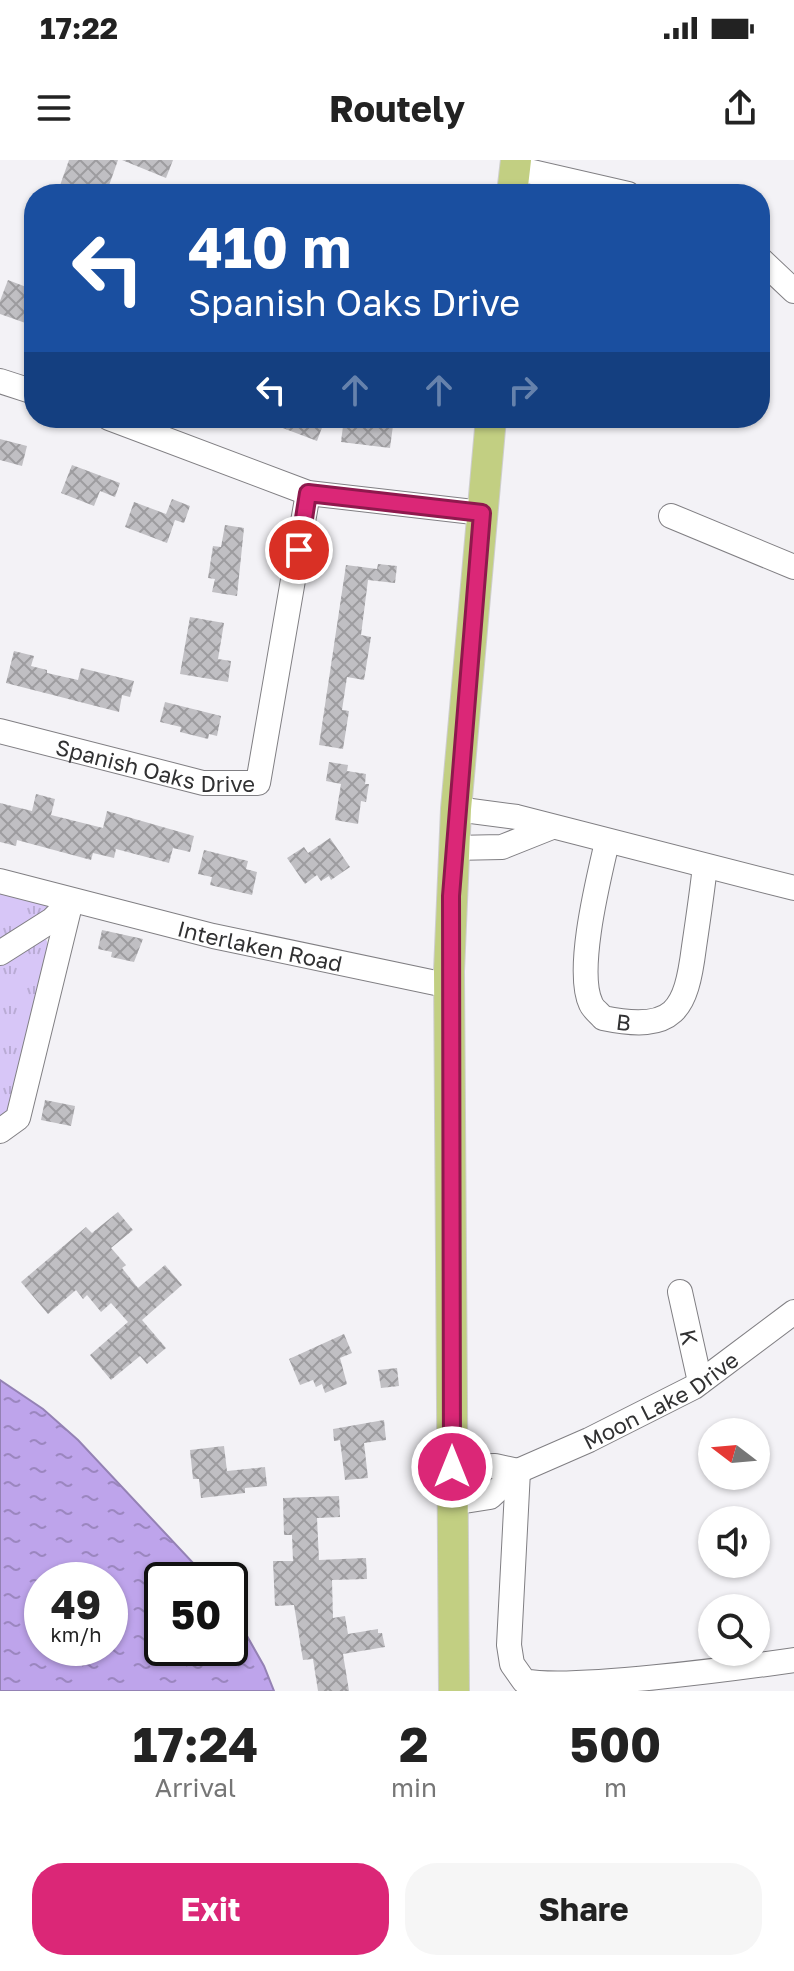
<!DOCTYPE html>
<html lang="en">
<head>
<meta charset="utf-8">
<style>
	body { margin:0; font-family:"Golos Text",sans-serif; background:#f6f6f6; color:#222; height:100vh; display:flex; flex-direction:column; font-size:30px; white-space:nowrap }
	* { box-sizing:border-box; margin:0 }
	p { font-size:26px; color:#767676 }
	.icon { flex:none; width:44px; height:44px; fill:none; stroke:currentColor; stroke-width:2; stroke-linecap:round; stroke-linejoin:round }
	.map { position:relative; height:1531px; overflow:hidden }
	.drawer { display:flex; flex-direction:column; background:#fff; flex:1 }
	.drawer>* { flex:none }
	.top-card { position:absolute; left:24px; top:24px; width:746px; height:244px; border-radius:32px; box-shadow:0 2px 6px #0004; background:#1a4fa0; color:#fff; overflow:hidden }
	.needle { width:52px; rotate:286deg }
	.buttons { position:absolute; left:698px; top:1258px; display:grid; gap:16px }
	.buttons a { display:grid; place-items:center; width:72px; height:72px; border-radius:50%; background:#fff; box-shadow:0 2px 6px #0004; font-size:40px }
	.speed { position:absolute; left:24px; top:1402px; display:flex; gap:16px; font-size:40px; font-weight:700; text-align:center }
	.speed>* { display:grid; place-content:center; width:104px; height:104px; border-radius:50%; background:#fff; box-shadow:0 2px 6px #0004; line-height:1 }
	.speed small { font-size:20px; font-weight:400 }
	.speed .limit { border:4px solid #111; border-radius:12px; background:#fff; color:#111 }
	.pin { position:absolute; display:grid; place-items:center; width:68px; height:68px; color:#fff; margin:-34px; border:4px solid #fff; border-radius:50%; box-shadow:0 2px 8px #0007 }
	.me { position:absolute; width:88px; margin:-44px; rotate:0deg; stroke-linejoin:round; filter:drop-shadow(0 0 6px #0008) }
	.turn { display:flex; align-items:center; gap:28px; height:168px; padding:0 32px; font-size:36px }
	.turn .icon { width:104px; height:104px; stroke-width:2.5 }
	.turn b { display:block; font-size:56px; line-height:68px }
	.lanes { display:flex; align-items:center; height:76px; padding:0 32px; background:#0003; justify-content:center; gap:40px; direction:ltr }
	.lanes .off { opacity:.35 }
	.eta { display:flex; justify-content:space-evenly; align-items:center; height:136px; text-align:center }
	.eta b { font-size:48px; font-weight:700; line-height:56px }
	.button { display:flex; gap:16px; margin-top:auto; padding:16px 32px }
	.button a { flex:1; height:92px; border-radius:32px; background:#db2777; color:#fff; font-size:32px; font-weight:700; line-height:92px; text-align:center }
	.button a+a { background:#f6f6f6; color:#222 }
	.status { display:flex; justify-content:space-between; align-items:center; height:56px; padding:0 40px; background:#fff; direction:ltr }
	.status svg { height:22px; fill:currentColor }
	header { display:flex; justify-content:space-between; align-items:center; height:104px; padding:0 32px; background:#fff; font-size:36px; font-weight:700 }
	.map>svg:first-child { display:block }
	.grass { fill:url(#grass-tufts) }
	.water { fill:url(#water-ripples); stroke:#9482b4; stroke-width:2; fill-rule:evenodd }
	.building { fill:url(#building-cross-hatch) }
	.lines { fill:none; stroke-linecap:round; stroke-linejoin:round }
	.minor-casing { stroke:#807f83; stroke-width:26 }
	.major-casing { stroke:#cecece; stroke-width:32 }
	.minor { stroke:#fff; stroke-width:24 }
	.major { stroke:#c2cf82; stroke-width:30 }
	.route-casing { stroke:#8e194d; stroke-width:20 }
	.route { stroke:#db2777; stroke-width:14 }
	.labels { text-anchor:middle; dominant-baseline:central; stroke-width:6; stroke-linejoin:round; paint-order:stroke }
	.street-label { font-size:22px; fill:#313132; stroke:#fff }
</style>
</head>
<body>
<div class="status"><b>17:22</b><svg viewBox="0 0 49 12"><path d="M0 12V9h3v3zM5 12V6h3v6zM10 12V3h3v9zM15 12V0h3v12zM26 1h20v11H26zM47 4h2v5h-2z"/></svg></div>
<header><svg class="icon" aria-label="menu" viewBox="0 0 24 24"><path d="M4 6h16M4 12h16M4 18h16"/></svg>Routely<svg class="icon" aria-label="share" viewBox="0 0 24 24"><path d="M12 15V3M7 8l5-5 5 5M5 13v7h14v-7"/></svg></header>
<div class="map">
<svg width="794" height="1531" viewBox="0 0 794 1531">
	<defs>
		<pattern id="grass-tufts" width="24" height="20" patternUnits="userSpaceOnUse" patternTransform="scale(2)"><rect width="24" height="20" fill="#d7c6f7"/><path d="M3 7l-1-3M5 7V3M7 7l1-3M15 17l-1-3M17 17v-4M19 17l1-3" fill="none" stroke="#b9abd4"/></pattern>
		<pattern id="water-ripples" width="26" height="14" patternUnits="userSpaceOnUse" patternTransform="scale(2)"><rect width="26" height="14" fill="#bea4eb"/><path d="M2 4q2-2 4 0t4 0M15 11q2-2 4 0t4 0" fill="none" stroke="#9b86bf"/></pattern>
		<pattern id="building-cross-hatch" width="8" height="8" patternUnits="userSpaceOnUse" patternTransform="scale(2)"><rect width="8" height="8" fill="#c0bfc3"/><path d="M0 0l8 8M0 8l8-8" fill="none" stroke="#9d9c9f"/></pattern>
	</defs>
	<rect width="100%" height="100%" fill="#f3f2f6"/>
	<g class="grass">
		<path d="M 0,730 L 52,746 L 0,782 Z"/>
		<path d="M 35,779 L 46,779 L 50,790 L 16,944 L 0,962 L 0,801 Z"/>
	</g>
	<path class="water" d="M 0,1220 L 43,1249 L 78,1280 L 209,1420 L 162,1420 L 162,1488 L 230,1488 L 230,1446 L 264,1506 L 274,1531 L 0,1531 ZM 42,1420 L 110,1420 L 110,1488 L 42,1488 Z"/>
	<g class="building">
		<path d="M 69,0 L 118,0 L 106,34 L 57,34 Z"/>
		<path d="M 122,0 L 173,0 L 166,18 Z"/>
		<path d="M 8,120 L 34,130 L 34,166 L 0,154 L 0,141 Z"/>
		<path d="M 312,258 L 324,262 L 317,281 L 259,259 Z"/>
		<path d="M 344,258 L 369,261 L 394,258 L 390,288 L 341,282 Z"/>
		<path d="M 0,279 L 27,286 L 22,306 L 0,300 Z"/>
		<path d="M 72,305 L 120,323 L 115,337 L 100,331 L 94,346 L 61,333 Z"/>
		<path d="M 172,339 L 190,346 L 184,363 L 175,360 L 167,383 L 125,367 L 134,342 L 166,354 Z"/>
		<path d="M 225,365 L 244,368 L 237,436 L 212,432 L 215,419 L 208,418 L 213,386 L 221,387 Z"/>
		<path d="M 378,404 L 397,406 L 395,423 L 368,420 L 361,475 L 371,477 L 364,520 L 347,517 L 342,550 L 349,551 L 343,589 L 319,585 L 346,405 L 377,409 Z"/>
		<path d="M 190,457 L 224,463 L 218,499 L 231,501 L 228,522 L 180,514 Z"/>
		<path d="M 14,491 L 34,496 L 31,506 L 47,510 L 47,513 L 78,520 L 81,508 L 134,521 L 130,537 L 122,535 L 119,552 L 6,523 Z"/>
		<path d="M 165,542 L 221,556 L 217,576 L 209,574 L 208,579 L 180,572 L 181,567 L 160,562 Z"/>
		<path d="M 329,602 L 348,605 L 347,611 L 366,614 L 365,624 L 369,624 L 366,642 L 361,641 L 358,664 L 335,660 L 341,624 L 326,621 Z"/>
		<path d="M 36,634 L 55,639 L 51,655 L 103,668 L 107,651 L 194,676 L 190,692 L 173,688 L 169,703 L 116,689 L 114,698 L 93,693 L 91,700 L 17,680 L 16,686 L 0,682 L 0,643 L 32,651 Z"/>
		<path d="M 330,678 L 350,707 L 331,720 L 329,716 L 321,721 L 317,715 L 305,724 L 287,698 L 304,687 L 308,693 Z"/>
		<path d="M 204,690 L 248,701 L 246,709 L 257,712 L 252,735 L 210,725 L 212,717 L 198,714 Z"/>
		<path d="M 102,770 L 143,779 L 134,802 L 111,797 L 112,792 L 98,789 Z"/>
		<path d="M 45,940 L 75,946 L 71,966 L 41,960 Z"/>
		<path d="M 118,1052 L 133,1070 L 111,1088 L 126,1105 L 122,1108 L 138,1128 L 165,1105 L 182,1125 L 142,1160 L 166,1188 L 147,1204 L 140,1196 L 111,1220 L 90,1195 L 128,1162 L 111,1143 L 101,1152 L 87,1135 L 83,1139 L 76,1130 L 48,1154 L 21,1122 L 86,1067 L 92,1073 Z"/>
		<path d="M 344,1174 L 352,1193 L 340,1198 L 347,1224 L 325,1233 L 322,1224 L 316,1227 L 313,1220 L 300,1225 L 289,1199 Z"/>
		<path d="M 397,1208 L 399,1226 L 381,1228 L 378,1210 Z"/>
		<path d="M 384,1260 L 386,1280 L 364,1283 L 368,1318 L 345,1320 L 340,1280 L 334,1281 L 333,1269 Z"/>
		<path d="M 224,1286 L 227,1311 L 265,1307 L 267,1326 L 245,1328 L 245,1333 L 201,1338 L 199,1319 L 193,1319 L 190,1290 Z"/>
		<path d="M 339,1336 L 340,1357 L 317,1358 L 319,1400 L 366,1398 L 367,1419 L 332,1420 L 333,1458 L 345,1456 L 348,1474 L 378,1469 L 378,1473 L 382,1473 L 385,1487 L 343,1494 L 349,1531 L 318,1531 L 313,1499 L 303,1500 L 294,1445 L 275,1446 L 273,1401 L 293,1401 L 292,1375 L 284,1375 L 283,1338 Z"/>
	</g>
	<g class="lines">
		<defs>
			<g id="minor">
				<path d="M 515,8 L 628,34"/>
				<path d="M 760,99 L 794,131"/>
				<path d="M 0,221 L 34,232"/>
				<path d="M 109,258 L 308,333 L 482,353"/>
				<path d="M 671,356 L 794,407"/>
				<path id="s1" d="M 0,571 L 203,623 L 258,623 L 308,333"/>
				<path d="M 456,649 L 517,657 L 794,728"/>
				<path id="s2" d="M 607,682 C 599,717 575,811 591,844 C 593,849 600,854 603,858 C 675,873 686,850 694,787 C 698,760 702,733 705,706"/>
				<path d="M 453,688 L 502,687 L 552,667"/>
				<path id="s3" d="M 0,721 L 213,776 L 450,826"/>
				<path d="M 0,793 L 52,760 L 71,741"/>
				<path d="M 0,971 L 18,958 L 71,741"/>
				<path id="s4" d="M 680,1132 L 700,1222"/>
				<path d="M 452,1307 L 495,1306 L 518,1311"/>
				<path d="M 518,1311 L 509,1485 L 512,1504 L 524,1521 C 569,1531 739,1508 794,1500"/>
				<path id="s5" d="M 452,1343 L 490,1337 L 518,1311 L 589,1280 L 694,1227 L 794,1152"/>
			</g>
			<g id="major">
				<path d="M 512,34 L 516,0"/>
				<path d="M 454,1531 L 449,811 L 456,649 L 491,258"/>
			</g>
		</defs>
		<use href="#minor" class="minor-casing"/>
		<use href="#major" class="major-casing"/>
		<use href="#minor" class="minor"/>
		<use href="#major" class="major"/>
	</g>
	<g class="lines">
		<defs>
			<path id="route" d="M 299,390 L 308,333 L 482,353 L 451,736 L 452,1307"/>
		</defs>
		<use href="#route" class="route-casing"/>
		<use href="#route" class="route"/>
	</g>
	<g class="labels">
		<g class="street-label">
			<text stroke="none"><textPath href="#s1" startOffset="160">Spanish Oaks Drive</textPath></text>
			<text stroke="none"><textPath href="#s3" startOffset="268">Interlaken Road</textPath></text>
			<text stroke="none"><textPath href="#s2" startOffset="204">B</textPath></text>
			<text stroke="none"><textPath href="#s4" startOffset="46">K</textPath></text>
			<text stroke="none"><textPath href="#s5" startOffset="236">Moon Lake Drive</textPath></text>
		</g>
	</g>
</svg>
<div class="buttons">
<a><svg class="needle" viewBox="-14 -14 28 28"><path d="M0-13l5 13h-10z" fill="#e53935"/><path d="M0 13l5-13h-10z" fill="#767676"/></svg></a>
<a><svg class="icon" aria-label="sound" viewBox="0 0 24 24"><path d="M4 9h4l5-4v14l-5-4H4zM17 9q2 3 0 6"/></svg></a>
<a><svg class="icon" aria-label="search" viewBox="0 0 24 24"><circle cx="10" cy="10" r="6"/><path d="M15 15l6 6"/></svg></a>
</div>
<div class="speed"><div>49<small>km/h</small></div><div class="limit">50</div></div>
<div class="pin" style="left:299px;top:390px;background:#d93025"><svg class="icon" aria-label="arrive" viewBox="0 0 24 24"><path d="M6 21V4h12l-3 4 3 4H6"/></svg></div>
<svg class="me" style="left:452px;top:1307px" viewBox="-20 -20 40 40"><circle r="17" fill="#db2777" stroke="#fff" stroke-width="3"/><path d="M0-11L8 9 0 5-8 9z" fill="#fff"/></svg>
<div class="top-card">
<div class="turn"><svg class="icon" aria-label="left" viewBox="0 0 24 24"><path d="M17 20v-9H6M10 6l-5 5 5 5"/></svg><div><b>410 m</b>Spanish Oaks Drive</div></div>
<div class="lanes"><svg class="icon" aria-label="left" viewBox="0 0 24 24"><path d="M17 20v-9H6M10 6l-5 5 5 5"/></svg><svg class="icon off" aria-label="ahead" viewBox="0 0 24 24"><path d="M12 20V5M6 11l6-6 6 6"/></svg><svg class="icon off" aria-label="ahead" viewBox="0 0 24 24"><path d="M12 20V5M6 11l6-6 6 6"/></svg><svg class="icon off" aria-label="right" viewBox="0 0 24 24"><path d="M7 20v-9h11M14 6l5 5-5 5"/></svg></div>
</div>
</div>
<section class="drawer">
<div class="eta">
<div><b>17:24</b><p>Arrival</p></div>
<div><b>2</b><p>min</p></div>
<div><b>500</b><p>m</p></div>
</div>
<div class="button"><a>Exit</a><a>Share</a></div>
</section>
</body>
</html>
